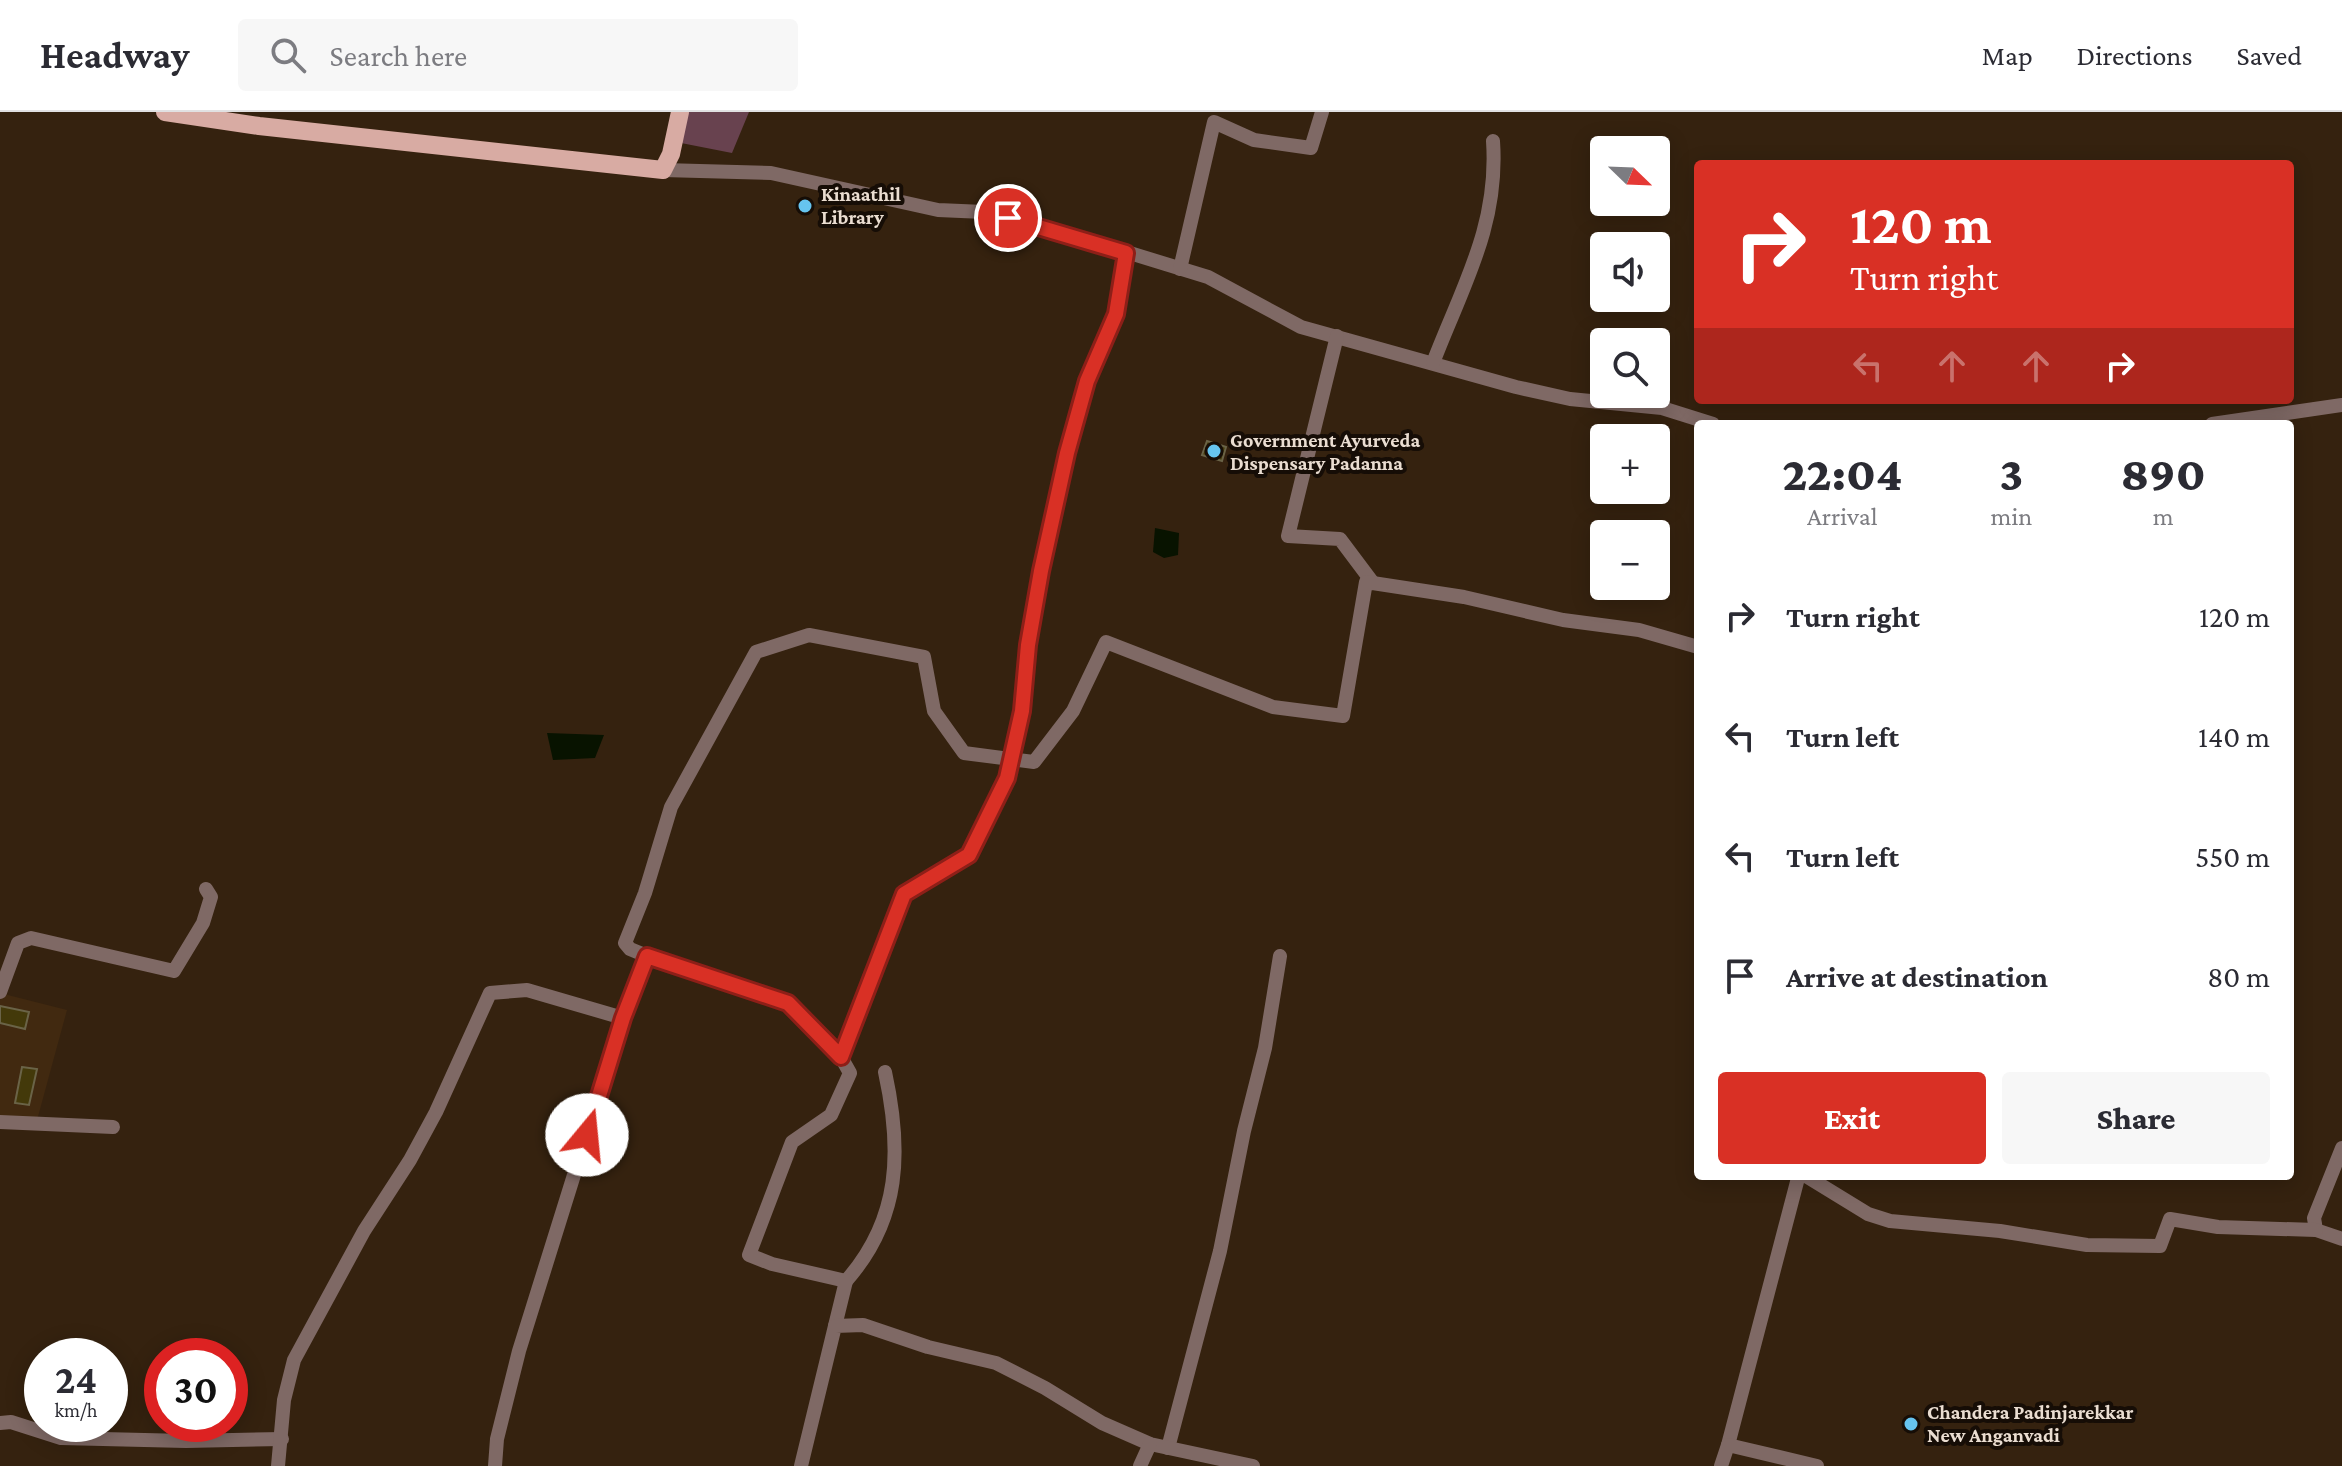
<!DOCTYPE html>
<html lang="en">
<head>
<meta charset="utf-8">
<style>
	body { margin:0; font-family:"Crimson Pro",serif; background:#f7f7f7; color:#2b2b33; height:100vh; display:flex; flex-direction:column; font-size:30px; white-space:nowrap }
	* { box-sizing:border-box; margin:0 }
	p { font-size:26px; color:#7c7c81 }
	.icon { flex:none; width:44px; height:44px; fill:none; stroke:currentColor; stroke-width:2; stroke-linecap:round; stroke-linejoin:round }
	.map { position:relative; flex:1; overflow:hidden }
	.sheet { position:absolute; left:1694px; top:308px; width:600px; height:760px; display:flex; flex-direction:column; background:#fff; border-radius:8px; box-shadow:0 4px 20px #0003 }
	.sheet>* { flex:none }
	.hud { position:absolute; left:1694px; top:48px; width:600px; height:244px; border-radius:8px; box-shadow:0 4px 20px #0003; background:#d93025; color:#fff; overflow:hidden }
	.needle { width:52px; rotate:113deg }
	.tools { position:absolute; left:1590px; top:24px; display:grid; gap:16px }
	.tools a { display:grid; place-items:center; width:80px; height:80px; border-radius:8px; background:#fff; box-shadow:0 4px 20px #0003; font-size:40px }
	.speed { position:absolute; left:24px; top:1226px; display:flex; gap:16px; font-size:40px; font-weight:700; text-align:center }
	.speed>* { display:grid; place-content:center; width:104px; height:104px; border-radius:50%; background:#fff; box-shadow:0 4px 20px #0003; line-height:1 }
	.speed small { font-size:20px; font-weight:400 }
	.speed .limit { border:12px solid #d22; background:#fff; color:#111 }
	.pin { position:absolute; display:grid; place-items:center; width:68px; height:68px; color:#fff; margin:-34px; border:4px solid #fff; border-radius:50%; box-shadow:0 2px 8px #0007 }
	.me { position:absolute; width:88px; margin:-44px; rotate:17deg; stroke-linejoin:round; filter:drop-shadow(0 0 6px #0008) }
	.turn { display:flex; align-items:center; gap:28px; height:168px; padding:0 24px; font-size:36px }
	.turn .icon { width:104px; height:104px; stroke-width:2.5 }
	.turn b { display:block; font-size:56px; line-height:68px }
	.lanes { display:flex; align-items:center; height:76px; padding:0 24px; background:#0003; justify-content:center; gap:40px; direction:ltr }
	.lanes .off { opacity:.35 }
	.eta { display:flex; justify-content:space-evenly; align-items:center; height:136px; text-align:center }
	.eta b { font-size:48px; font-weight:800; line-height:56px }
	.cta { display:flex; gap:16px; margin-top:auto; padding:16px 24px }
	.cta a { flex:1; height:92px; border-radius:8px; background:#d93025; color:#fff; font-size:32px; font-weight:800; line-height:92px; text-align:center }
	.cta a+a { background:#f7f7f7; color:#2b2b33 }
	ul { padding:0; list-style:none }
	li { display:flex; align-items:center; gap:24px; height:120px; padding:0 24px }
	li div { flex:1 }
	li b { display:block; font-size:30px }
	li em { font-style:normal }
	header { display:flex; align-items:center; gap:48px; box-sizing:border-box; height:112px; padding:0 40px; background:#fff; border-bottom:2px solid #e1e1e2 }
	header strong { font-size:38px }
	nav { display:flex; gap:44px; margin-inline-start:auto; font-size:28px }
	.search { width:560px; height:72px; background:#f7f7f7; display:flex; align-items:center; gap:20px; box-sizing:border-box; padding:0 28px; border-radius:8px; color:#7c7c81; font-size:30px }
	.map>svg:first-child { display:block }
	.built { fill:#412910 }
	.green { fill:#68424f }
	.water { fill:#081300 }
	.building { fill:#43390a; stroke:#6a6347; stroke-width:2 }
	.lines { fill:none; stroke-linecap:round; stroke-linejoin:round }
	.minor { stroke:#7f6965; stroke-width:14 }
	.major { stroke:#d8aba3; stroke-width:18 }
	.route-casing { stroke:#8d1f18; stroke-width:20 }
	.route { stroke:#d93025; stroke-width:14 }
	.poi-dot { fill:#66c4ef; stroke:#160d06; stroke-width:3 }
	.labels { text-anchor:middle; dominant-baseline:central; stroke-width:8; stroke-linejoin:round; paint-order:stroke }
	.poi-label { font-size:20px; font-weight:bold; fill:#eaddd1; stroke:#160d06; text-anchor:start }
</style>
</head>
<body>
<header>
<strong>Headway</strong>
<div class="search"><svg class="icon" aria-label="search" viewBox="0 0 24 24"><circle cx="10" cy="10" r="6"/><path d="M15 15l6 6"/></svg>Search here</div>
<nav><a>Map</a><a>Directions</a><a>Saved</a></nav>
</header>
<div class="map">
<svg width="2342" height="1354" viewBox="0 0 2342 1354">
	<rect width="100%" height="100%" fill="#35220f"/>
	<path class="built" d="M 0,881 L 67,898 L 36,1012 L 0,1008 Z"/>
	<path class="green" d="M 687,0 L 749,0 L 732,41 L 681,31 Z"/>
	<g class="water">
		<path d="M 1155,416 L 1179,421 L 1178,443 L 1164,446 L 1153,440 Z"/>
		<path d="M 547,621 L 604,623 L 595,646 L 553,648 Z"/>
	</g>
	<g class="building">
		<path d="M 1207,329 L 1226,335 L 1222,349 L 1202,343 Z"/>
		<path d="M 0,894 L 29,900 L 25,917 L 0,911 Z"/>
		<path d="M 22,955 L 37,957 L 29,993 L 15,991 Z"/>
	</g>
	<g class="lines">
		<g class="minor">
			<path d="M 663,58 L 771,61 L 938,98 L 984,100 L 1032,111 L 1208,165 L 1301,215 L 1516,275 L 1570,287 L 1662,296 L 1713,312"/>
			<path d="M 1180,157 L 1214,10 L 1254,28 L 1311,36 L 1322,0"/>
			<path d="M 1337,224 L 1288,424 L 1340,427 L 1373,471"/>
			<path d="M 1433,251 C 1462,175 1499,114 1493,29"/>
			<path d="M 2212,312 L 2342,293"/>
			<path d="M 647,844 L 630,837 L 625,831 L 645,781 L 671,695 L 756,540 L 809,523 L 924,545 L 934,599 L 964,641 L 1034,650 L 1073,599 L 1106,530 L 1273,595 L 1343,604 L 1366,470 L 1464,485 L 1563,508 L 1639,518 L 1698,535"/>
			<path d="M 0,880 L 18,831 L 31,826 L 174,859 L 203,811 L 211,785 L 206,777"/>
			<path d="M 841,945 L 904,782 L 969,743 L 1007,666 L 1022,599 L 1028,533 L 1041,459 L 1067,341 L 1087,269 L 1116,202 L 1126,141"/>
			<path d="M 0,1010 L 113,1015"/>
			<path d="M 2342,1036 L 2314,1106 L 2316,1118 L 2342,1127"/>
			<path d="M 1806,1064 L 1868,1102 L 1890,1109 L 2000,1119 L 2087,1133 L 2160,1134 L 2170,1107 L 2218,1115 L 2316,1118"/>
			<path d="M 846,1169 C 901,1107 902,1038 885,960"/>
			<path d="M 0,1311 L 11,1310 L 61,1326 L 186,1329 L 282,1327"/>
			<path d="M 1728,1333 L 1798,1066 L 1803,1064"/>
			<path d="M 1168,1336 L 1220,1139 L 1244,1019 L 1265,936 L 1280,844"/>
			<path d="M 278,1354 L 284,1288 L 294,1248 L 364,1119 L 410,1048 L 436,1000 L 490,881 L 527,878 L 623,906 L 647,844 L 788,891 L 841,945 L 850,961 L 831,1003 L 792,1030 L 749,1143 L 772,1152 L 846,1169 L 835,1214"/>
			<path d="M 495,1354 L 497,1327 L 519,1239 L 623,906"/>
			<path d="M 801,1354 L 835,1214 L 863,1213 L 928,1235 L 996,1251 L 1045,1276 L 1102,1311 L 1150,1332 L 1253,1354"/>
			<path d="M 1140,1354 L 1150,1332"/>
			<path d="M 1721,1354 L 1728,1333 L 1817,1354"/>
		</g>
		<path class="major" d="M 165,0 L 259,14 L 663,58 L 671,42 L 680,0"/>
	</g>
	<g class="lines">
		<defs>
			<path id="route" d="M 587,1023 L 623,906 L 647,844 L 788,891 L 841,945 L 904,782 L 969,743 L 1007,666 L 1022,599 L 1028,533 L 1041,459 L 1067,341 L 1087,269 L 1116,202 L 1126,141 L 1008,106"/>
		</defs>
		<use href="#route" class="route-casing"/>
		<use href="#route" class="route"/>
	</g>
	<g class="poi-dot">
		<circle cx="805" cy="94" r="8"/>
		<circle cx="1214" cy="339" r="8"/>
		<circle cx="1911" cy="1312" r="8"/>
	</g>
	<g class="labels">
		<g class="poi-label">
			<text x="821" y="82">Kinaathil<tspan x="821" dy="23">Library</tspan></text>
			<text x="1230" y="328">Government Ayurveda<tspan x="1230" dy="23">Dispensary Padanna</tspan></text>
			<text x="1927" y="1300">Chandera Padinjarekkar<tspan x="1927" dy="23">New Anganvadi</tspan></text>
		</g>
	</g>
</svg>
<div class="tools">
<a><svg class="needle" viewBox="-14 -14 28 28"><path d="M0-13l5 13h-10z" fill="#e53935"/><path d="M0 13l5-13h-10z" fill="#7c7c81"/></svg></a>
<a><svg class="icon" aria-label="sound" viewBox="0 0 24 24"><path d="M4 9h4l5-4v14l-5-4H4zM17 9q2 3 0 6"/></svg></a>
<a><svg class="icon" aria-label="search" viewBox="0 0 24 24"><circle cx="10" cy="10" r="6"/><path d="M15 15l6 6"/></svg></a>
<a>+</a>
<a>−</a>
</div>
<div class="speed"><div>24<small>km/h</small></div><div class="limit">30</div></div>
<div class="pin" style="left:1008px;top:106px;background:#d93025"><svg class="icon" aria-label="arrive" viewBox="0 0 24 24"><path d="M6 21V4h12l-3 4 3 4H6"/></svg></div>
<svg class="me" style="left:587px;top:1023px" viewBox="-20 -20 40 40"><circle r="19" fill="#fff"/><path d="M0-13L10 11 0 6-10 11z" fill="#d93025"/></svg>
<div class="hud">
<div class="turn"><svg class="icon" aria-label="right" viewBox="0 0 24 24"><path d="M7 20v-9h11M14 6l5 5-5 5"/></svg><div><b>120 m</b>Turn right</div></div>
<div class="lanes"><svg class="icon off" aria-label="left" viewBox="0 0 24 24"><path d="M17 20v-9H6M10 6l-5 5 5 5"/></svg><svg class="icon off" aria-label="ahead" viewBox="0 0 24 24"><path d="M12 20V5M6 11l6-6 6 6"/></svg><svg class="icon off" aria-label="ahead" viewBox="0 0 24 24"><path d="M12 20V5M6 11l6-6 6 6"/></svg><svg class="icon" aria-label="right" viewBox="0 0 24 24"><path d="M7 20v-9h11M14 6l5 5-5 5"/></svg></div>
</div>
<section class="sheet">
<div class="eta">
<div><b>22:04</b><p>Arrival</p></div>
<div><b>3</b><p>min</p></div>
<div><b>890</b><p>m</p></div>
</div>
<ul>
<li><svg class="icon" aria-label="right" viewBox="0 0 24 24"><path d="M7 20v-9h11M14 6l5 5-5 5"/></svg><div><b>Turn right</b></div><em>120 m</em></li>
<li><svg class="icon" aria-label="left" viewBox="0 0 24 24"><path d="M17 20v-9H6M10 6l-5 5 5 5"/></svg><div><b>Turn left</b></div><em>140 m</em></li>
<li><svg class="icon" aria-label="left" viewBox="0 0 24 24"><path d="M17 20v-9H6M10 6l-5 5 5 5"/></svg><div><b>Turn left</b></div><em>550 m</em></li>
<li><svg class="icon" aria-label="arrive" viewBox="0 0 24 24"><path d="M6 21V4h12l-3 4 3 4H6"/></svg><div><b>Arrive at destination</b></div><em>80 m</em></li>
</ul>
<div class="cta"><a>Exit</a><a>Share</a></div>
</section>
</div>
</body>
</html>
